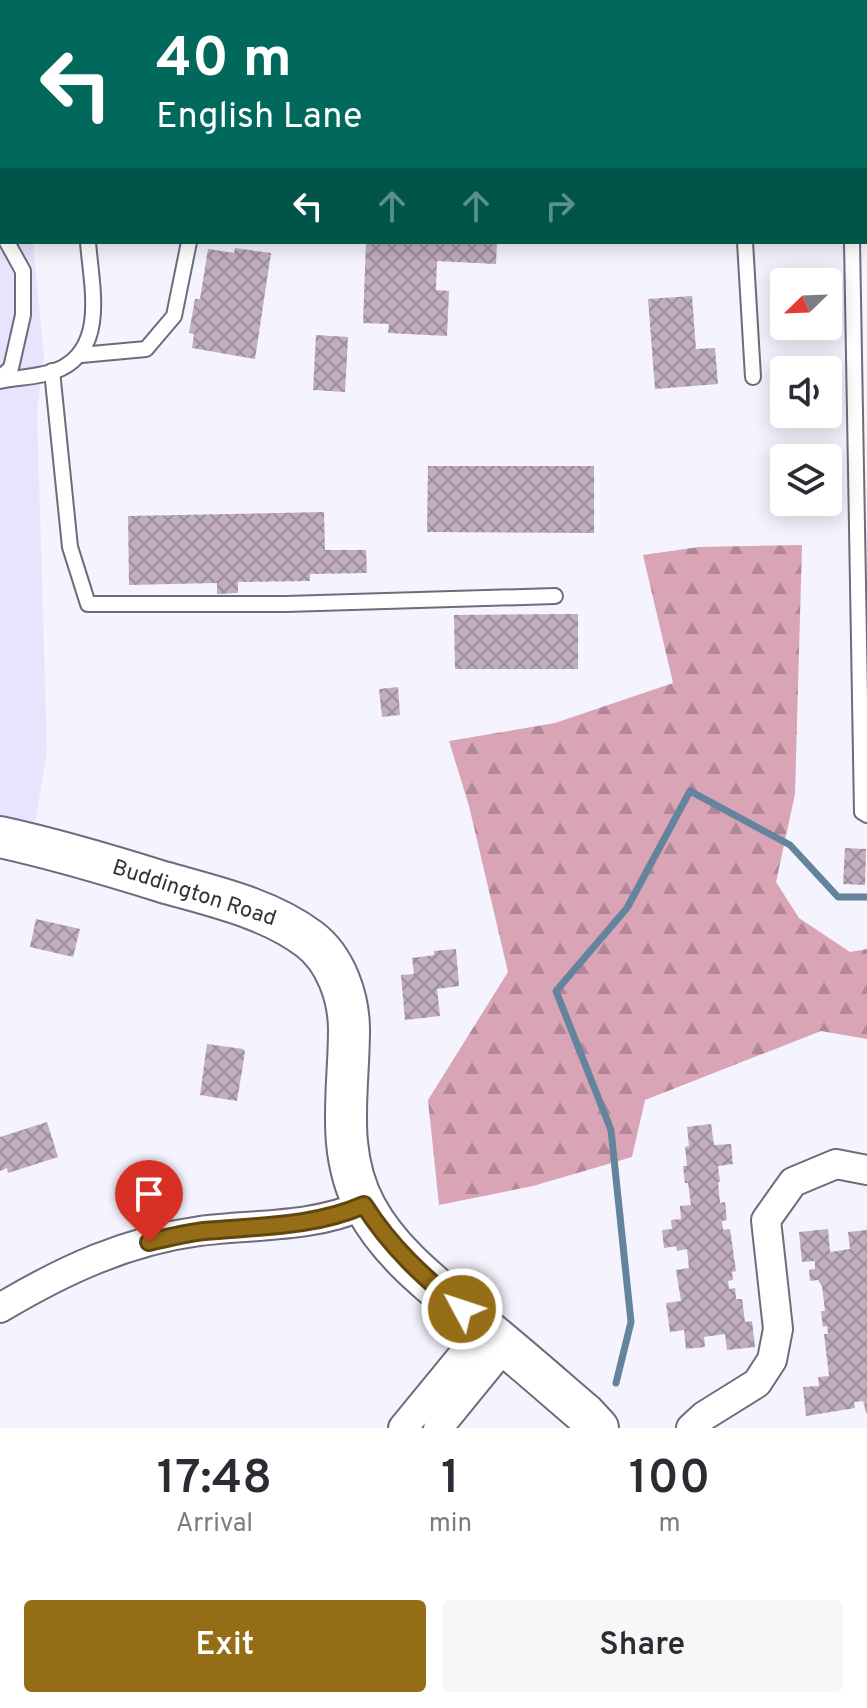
<!DOCTYPE html>
<html lang="en">
<head>
<meta charset="utf-8">
<style>
	body { margin:0; font-family:Overpass,sans-serif; background:#f7f7f7; color:#2b2b33; height:100vh; display:flex; flex-direction:column; font-size:30px; white-space:nowrap }
	* { box-sizing:border-box; margin:0 }
	p { font-size:26px; color:#7c7c81 }
	.icon { flex:none; width:44px; height:44px; fill:none; stroke:currentColor; stroke-width:2; stroke-linecap:round; stroke-linejoin:round }
	.map { position:relative; height:1428px; overflow:hidden }
	.side { display:flex; flex-direction:column; background:#fff; flex:1 }
	.side>* { flex:none }
	.top-card { position:absolute; left:0px; top:0px; width:868px; height:244px; box-shadow:0 4px 20px #0003; background:#00695c; color:#fff; overflow:hidden }
	.needle { width:52px; rotate:247deg }
	.fabs { position:absolute; left:770px; top:268px; display:grid; gap:16px }
	.fabs a { display:grid; place-items:center; width:72px; height:72px; border-radius:8px; background:#fff; box-shadow:0 4px 20px #0003; font-size:40px }
	.pin { position:absolute; display:grid; place-items:center; width:68px; height:68px; color:#fff; margin:-82px -34px; border-radius:50% 50% 50% 0; rotate:-45deg; box-shadow:0 0 8px #0007 }
	.pin .icon { rotate:45deg }
	.me { position:absolute; width:88px; margin:-44px; rotate:310deg; stroke-linejoin:round; filter:drop-shadow(0 0 6px #0008) }
	.turn { display:flex; align-items:center; gap:28px; height:168px; padding:0 24px; font-size:36px }
	.turn .icon { width:104px; height:104px; stroke-width:2.5 }
	.turn b { display:block; font-size:56px; line-height:68px }
	.lanes { display:flex; align-items:center; height:76px; padding:0 24px; background:#0003; justify-content:center; gap:40px; direction:ltr }
	.lanes .off { opacity:.35 }
	.eta { display:flex; justify-content:space-evenly; align-items:center; height:136px; text-align:center }
	.eta b { font-size:48px; font-weight:600; line-height:56px }
	.primary-button { display:flex; gap:16px; margin-top:auto; padding:16px 24px }
	.primary-button a { flex:1; height:92px; border-radius:8px; background:#956d17; color:#fff; font-size:32px; font-weight:600; line-height:92px; text-align:center }
	.primary-button a+a { background:#f7f7f7; color:#2b2b33 }
	.map>svg:first-child { display:block }
	.built { fill:#eae3fd }
	.forest { fill:url(#forest-firs) }
	.lines { fill:none; stroke-linecap:round; stroke-linejoin:round }
	.stream { stroke:#64839c; stroke-width:7 }
	.building { fill:url(#building-cross-hatch) }
	.lane-casing { stroke:#706a7f; stroke-width:18 }
	.street-casing { stroke:#706a7f; stroke-width:32 }
	.secondary-casing { stroke:#706a7f; stroke-width:44 }
	.lane { stroke:#fff; stroke-width:14 }
	.street { stroke:#fff; stroke-width:28 }
	.secondary { stroke:#fff; stroke-width:40 }
	.route-casing { stroke:#61470f; stroke-width:20 }
	.route { stroke:#956d17; stroke-width:14 }
	.labels { text-anchor:middle; dominant-baseline:central; stroke-width:7; stroke-linejoin:round; paint-order:stroke }
	.street-label { font-size:22px; fill:#323039; stroke:#fff }
</style>
</head>
<body>
<div class="map">
<svg width="867" height="1428" viewBox="0 0 867 1428">
	<defs>
		<pattern id="forest-firs" width="22" height="20" patternUnits="userSpaceOnUse" patternTransform="scale(2)"><rect width="22" height="20" fill="#daa4b7"/><path d="M5 1l3.5 6h-7zM16 11l3.5 6h-7z" fill="#b18696"/></pattern>
		<pattern id="building-cross-hatch" width="8" height="8" patternUnits="userSpaceOnUse" patternTransform="scale(2)"><rect width="8" height="8" fill="#c0adbf"/><path d="M0 0l8 8M0 8l8-8" fill="none" stroke="#9d8d9c"/></pattern>
	</defs>
	<rect width="100%" height="100%" fill="#f5f3fd"/>
	<path class="built" d="M 0,128 L 2,242 L 33,242 L 44,356 L 37,411 L 47,750 L 35,823 L 0,818 Z"/>
	<path class="forest" d="M 802,545 L 795,794 L 776,882 L 799,918 L 850,952 L 867,949 L 867,1039 L 821,1031 L 645,1100 L 632,1157 L 533,1186 L 439,1205 L 428,1100 L 508,972 L 469,806 L 449,741 L 555,723 L 673,683 L 643,555 L 699,547 Z"/>
	<g class="lines">
		<path class="stream" d="M 616,1383 L 631,1322 L 611,1130 L 556,991 L 627,908 L 690,791 L 790,845 L 838,897 L 867,897"/>
	</g>
	<g class="building">
		<path d="M 366,242 L 497,242 L 496,264 L 437,261 L 436,290 L 449,291 L 447,336 L 388,333 L 389,324 L 363,323 Z"/>
		<path d="M 235,248 L 271,253 L 255,359 L 192,348 L 194,334 L 189,333 L 195,299 L 200,299 L 208,249 L 234,253 Z"/>
		<path d="M 692,296 L 696,349 L 715,348 L 718,384 L 655,389 L 648,299 Z"/>
		<path d="M 316,335 L 348,337 L 345,392 L 313,390 Z"/>
		<path d="M 428,466 L 594,466 L 594,533 L 427,532 Z"/>
		<path d="M 324,512 L 325,550 L 366,550 L 367,573 L 310,574 L 310,581 L 238,582 L 238,593 L 217,594 L 217,583 L 129,585 L 128,516 Z"/>
		<path d="M 578,614 L 578,669 L 455,669 L 454,615 Z"/>
		<path d="M 398,687 L 400,715 L 382,717 L 379,689 Z"/>
		<path d="M 845,848 L 866,849 L 865,885 L 843,884 Z"/>
		<path d="M 36,919 L 80,929 L 73,957 L 30,947 Z"/>
		<path d="M 456,949 L 459,986 L 437,989 L 440,1016 L 405,1020 L 401,975 L 414,974 L 412,958 L 434,955 L 434,951 Z"/>
		<path d="M 207,1044 L 243,1049 L 245,1052 L 237,1101 L 200,1095 Z"/>
		<path d="M 47,1122 L 58,1157 L 8,1173 L 7,1168 L 0,1171 L 0,1137 Z"/>
		<path d="M 711,1124 L 714,1145 L 731,1144 L 733,1164 L 718,1166 L 720,1182 L 718,1182 L 720,1203 L 725,1202 L 727,1220 L 722,1221 L 723,1230 L 730,1229 L 736,1271 L 732,1272 L 733,1280 L 728,1281 L 729,1289 L 735,1288 L 736,1299 L 742,1299 L 745,1322 L 752,1321 L 755,1347 L 727,1350 L 725,1334 L 704,1337 L 705,1347 L 686,1349 L 684,1330 L 670,1332 L 666,1303 L 681,1301 L 676,1270 L 689,1268 L 687,1249 L 677,1251 L 676,1246 L 664,1248 L 662,1230 L 672,1229 L 671,1220 L 681,1219 L 680,1206 L 691,1205 L 688,1183 L 685,1183 L 683,1166 L 687,1166 L 685,1147 L 689,1146 L 687,1127 Z"/>
		<path d="M 828,1229 L 830,1252 L 850,1249 L 848,1232 L 867,1230 L 867,1415 L 863,1401 L 854,1402 L 855,1408 L 806,1416 L 803,1387 L 819,1386 L 818,1377 L 829,1376 L 824,1334 L 828,1334 L 827,1326 L 823,1327 L 821,1311 L 825,1311 L 822,1286 L 818,1280 L 810,1281 L 809,1270 L 815,1269 L 815,1261 L 802,1262 L 799,1232 Z"/>
	</g>
	<g class="lines">
		<defs>
			<g id="lane">
				<path d="M 0,229 L 2,232"/>
				<path d="M 745,242 L 753,377"/>
				<path d="M 852,242 L 862,812 L 867,815"/>
				<path d="M 81,355 L 146,349 L 174,316 L 189,242"/>
				<path d="M 52,371 L 70,547 L 88,604 L 286,604 L 555,596"/>
				<path d="M 0,378 L 11,368 L 23,315 L 23,271 L 7,242"/>
				<path d="M 0,381 C 19,377 44,377 62,368 C 107,345 91,284 88,242"/>
			</g>
			<g id="street">
				<path d="M 866,152 L 867,152"/>
				<path d="M 0,1308 C 64,1270 126,1241 200,1231 C 256,1224 312,1228 364,1205"/>
				<path d="M 403,1428 L 485,1328"/>
				<path d="M 438,1428 L 504,1347"/>
				<path d="M 691,1428 L 704,1416 L 757,1383 L 772,1360 L 778,1329 L 766,1220 L 793,1182 L 836,1164 L 867,1170"/>
			</g>
			<g id="secondary">
				<path d="M 866,72 L 867,72"/>
				<path d="M 0,83 L 2,83"/>
				<path d="M 0,837 C 55,849 109,865 163,882 C 212,896 268,908 309,939 C 336,959 349,998 349,1030 C 349,1091 335,1151 366,1208 C 392,1256 438,1289 479,1324 C 515,1353 550,1384 585,1414 L 598,1428"/>
			</g>
		</defs>
		<use href="#lane" class="lane-casing"/>
		<use href="#street" class="street-casing"/>
		<use href="#secondary" class="secondary-casing"/>
		<use href="#lane" class="lane"/>
		<use href="#street" class="street"/>
		<use href="#secondary" class="secondary"/>
	</g>
	<g class="lines">
		<defs>
			<path id="route" d="M 149,1242 C 167,1238 186,1233 204,1231 C 258,1226 314,1227 364,1205 C 392,1249 424,1277 462,1309"/>
		</defs>
		<use href="#route" class="route-casing"/>
		<use href="#route" class="route"/>
	</g>
	<g class="labels">
		<g class="street-label">
			<text transform="translate(194 894) rotate(18)">Buddington Road</text>
		</g>
	</g>
</svg>
<div class="fabs">
<a><svg class="needle" viewBox="-14 -14 28 28"><path d="M0-13l5 13h-10z" fill="#e53935"/><path d="M0 13l5-13h-10z" fill="#7c7c81"/></svg></a>
<a><svg class="icon" aria-label="sound" viewBox="0 0 24 24"><path d="M4 9h4l5-4v14l-5-4H4zM17 9q2 3 0 6"/></svg></a>
<a><svg class="icon" aria-label="layers" viewBox="0 0 24 24"><path d="M12 4l9 5-9 5-9-5zM3 14l9 5 9-5"/></svg></a>
</div>
<div class="pin" style="left:149px;top:1242px;background:#d93025"><svg class="icon" aria-label="arrive" viewBox="0 0 24 24"><path d="M6 21V4h12l-3 4 3 4H6"/></svg></div>
<svg class="me" style="left:462px;top:1309px" viewBox="-20 -20 40 40"><circle r="17" fill="#956d17" stroke="#fff" stroke-width="3"/><path d="M0-11L8 9 0 5-8 9z" fill="#fff"/></svg>
<div class="top-card">
<div class="turn"><svg class="icon" aria-label="left" viewBox="0 0 24 24"><path d="M17 20v-9H6M10 6l-5 5 5 5"/></svg><div><b>40 m</b>English Lane</div></div>
<div class="lanes"><svg class="icon" aria-label="left" viewBox="0 0 24 24"><path d="M17 20v-9H6M10 6l-5 5 5 5"/></svg><svg class="icon off" aria-label="ahead" viewBox="0 0 24 24"><path d="M12 20V5M6 11l6-6 6 6"/></svg><svg class="icon off" aria-label="ahead" viewBox="0 0 24 24"><path d="M12 20V5M6 11l6-6 6 6"/></svg><svg class="icon off" aria-label="right" viewBox="0 0 24 24"><path d="M7 20v-9h11M14 6l5 5-5 5"/></svg></div>
</div>
</div>
<section class="side">
<div class="eta">
<div><b>17:48</b><p>Arrival</p></div>
<div><b>1</b><p>min</p></div>
<div><b>100</b><p>m</p></div>
</div>
<div class="primary-button"><a>Exit</a><a>Share</a></div>
</section>
</body>
</html>
